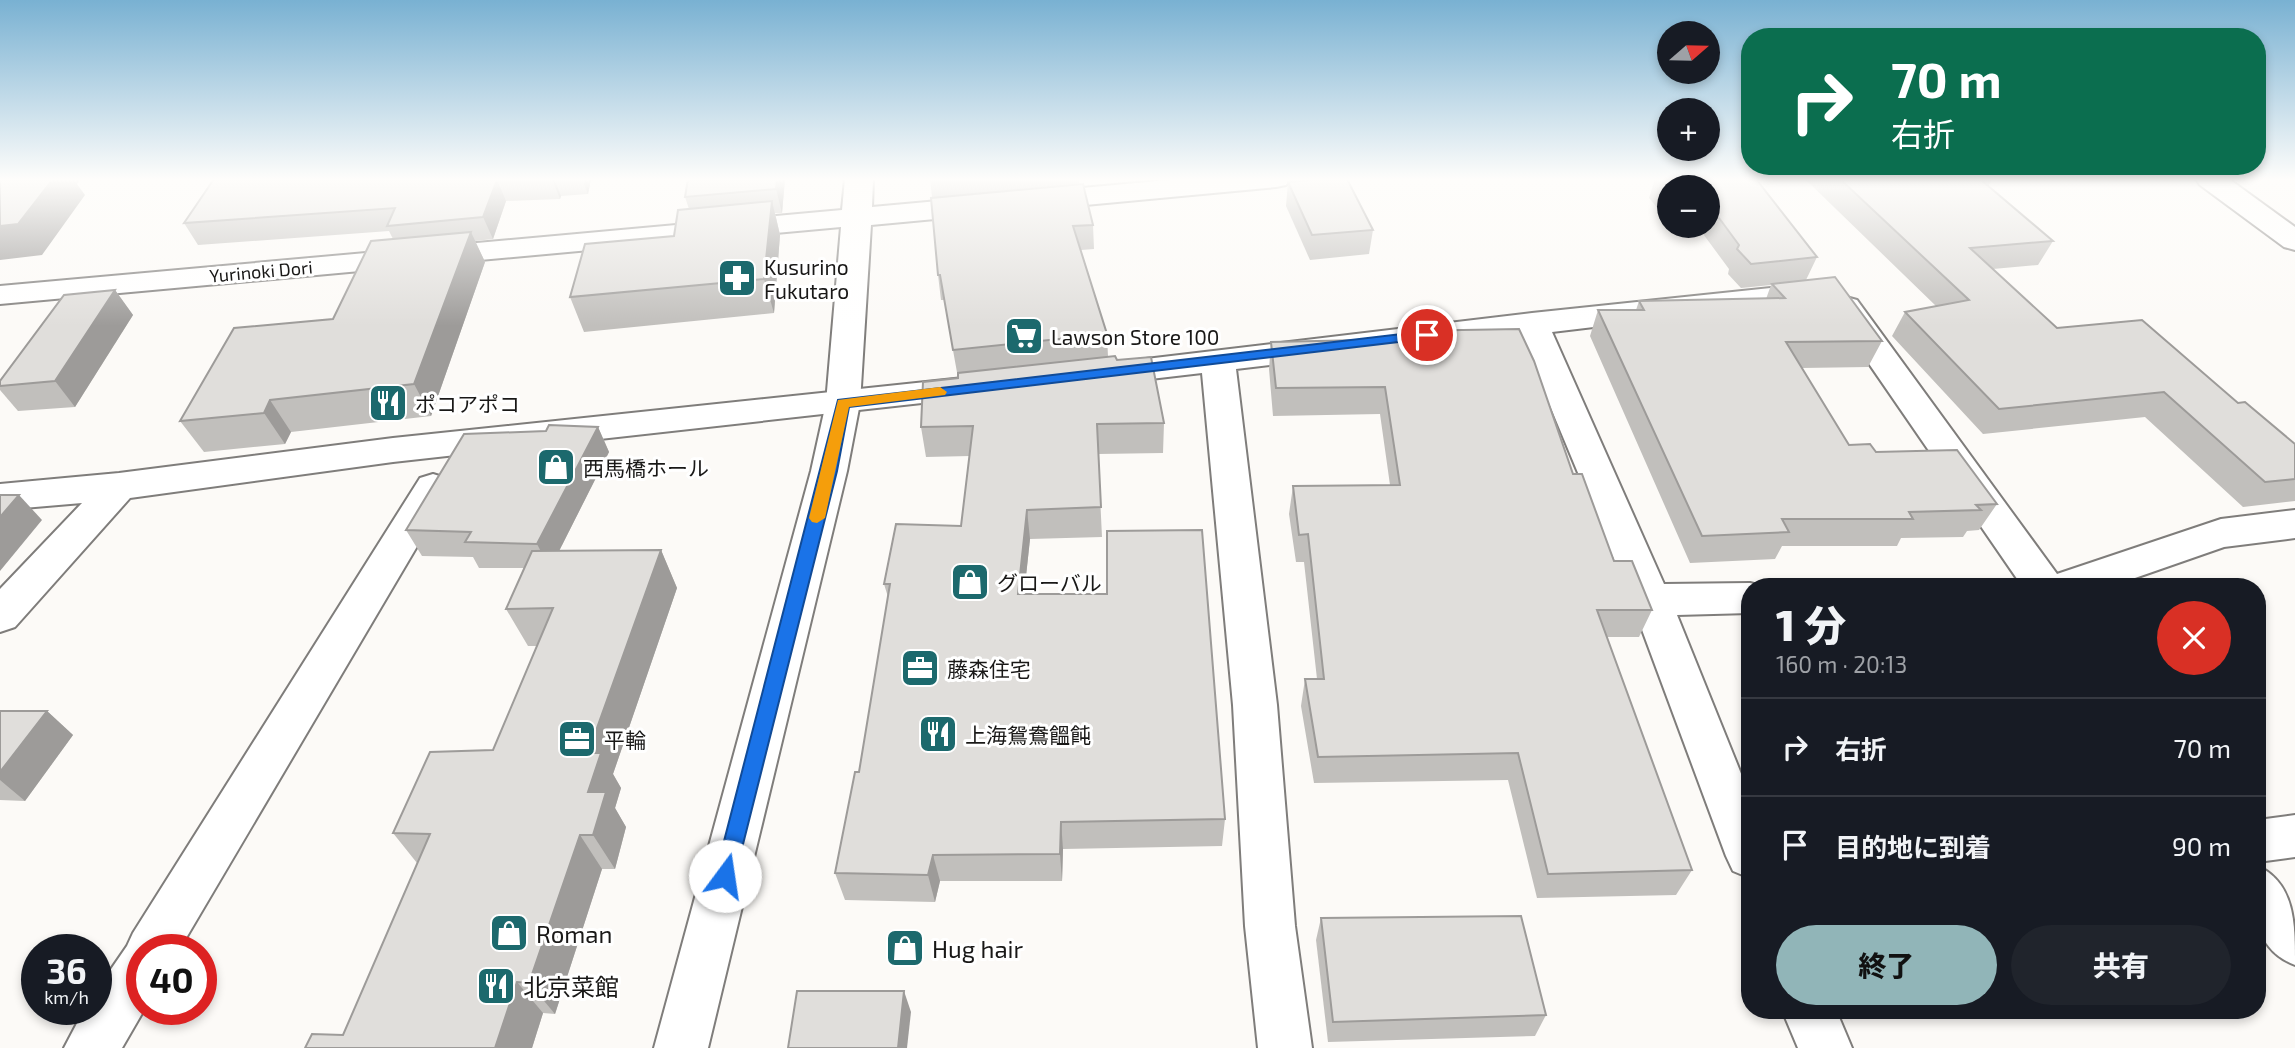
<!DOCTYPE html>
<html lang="ja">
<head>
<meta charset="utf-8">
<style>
	body { margin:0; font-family:"Exo 2","Noto Sans JP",sans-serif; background:#20242c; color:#f1f3f6; height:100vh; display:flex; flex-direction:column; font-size:26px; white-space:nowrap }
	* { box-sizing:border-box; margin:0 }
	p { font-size:23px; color:#9ea1a6 }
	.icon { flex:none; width:38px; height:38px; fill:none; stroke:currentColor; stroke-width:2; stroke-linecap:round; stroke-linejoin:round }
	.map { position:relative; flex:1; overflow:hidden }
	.details { position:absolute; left:1741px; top:578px; width:525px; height:441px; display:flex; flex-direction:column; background:#171b24; border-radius:28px; box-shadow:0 4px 10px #0003 }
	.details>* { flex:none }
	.top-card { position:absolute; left:1741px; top:28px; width:525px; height:147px; border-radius:28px; box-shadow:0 4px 10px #0003; background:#0b6e4f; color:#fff; overflow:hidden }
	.needle { width:46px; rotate:70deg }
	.controls { position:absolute; left:1657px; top:21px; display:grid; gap:14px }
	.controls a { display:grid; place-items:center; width:63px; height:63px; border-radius:50%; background:#171b24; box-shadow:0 4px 10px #0003; font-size:35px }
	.speed { position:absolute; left:21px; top:934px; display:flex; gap:14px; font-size:35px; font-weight:700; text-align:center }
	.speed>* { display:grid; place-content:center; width:91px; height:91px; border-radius:50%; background:#171b24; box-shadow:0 4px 10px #0003; line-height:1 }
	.speed small { font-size:18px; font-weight:400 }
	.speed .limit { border:10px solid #d22; background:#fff; color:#111 }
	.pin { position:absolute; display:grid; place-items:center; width:60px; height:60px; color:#fff; margin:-30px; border:4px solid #fff; border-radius:50%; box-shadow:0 2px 7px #0007 }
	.me { position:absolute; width:77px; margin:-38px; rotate:14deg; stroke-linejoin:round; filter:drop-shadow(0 0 5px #0008) }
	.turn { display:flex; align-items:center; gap:24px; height:147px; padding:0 35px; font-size:32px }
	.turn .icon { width:91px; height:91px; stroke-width:2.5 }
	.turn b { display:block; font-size:49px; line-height:60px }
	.round { display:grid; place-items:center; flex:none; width:74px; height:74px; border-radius:37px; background:#20242c }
	.overview { display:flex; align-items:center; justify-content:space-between; height:119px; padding:0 35px }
	h1 { font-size:42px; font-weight:800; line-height:52px }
	.action { display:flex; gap:14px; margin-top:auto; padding:14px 35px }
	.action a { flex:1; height:80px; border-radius:42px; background:#91b5b8; color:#111; font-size:28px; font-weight:800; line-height:80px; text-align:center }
	.action a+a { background:#20242c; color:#f1f3f6 }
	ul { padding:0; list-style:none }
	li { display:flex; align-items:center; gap:21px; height:98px; padding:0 35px; border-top:2px solid #363941 }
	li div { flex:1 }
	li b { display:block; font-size:26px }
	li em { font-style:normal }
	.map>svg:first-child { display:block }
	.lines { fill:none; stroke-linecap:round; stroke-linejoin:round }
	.minor-casing { stroke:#7f7d7b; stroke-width:4 }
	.tertiary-casing { stroke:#7f7d7b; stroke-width:4 }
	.minor { fill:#fff; fill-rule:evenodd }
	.tertiary { fill:#fff; fill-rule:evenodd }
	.wall { fill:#c1bfbc }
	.shaded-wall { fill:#9d9b99 }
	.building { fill:#e0dedb; stroke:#9d9b99; stroke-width:2 }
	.route { fill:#1a73e8; stroke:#114b97; stroke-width:2 }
	.slow { fill:#f59e0b }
	.labels { text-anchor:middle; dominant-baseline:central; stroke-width:6; stroke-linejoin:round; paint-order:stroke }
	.far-street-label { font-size:18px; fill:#191817; stroke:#fff }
	.poi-label { font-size:21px; fill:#191817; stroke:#fff; text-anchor:start }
	.near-poi-label { font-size:24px; fill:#191817; stroke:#fff; text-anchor:start }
</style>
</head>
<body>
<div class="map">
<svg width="2295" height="1048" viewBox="0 0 2295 1048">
	<rect width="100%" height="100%" fill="#fcfaf7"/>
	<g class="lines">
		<defs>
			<g id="minor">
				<path d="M 2196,179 L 2229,179 L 2295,227 L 2295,250 L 2284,247 L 2200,185 Z"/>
				<path d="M 1818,283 L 1829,285 L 1834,292 L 1829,299 L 1552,332 L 1664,584 L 1750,583 L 1762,586 L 1750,586 L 1750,613 L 1677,615 L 1750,796 L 1750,878 L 1733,871 L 1726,856 L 1631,600 L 1521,336 L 1236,369 L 1277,705 L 1295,926 L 1312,1048 L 1258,1048 L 1245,926 L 1233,705 L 1202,373 L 1099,385 L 1087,382 L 1082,374 L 1087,366 L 1532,313 Z"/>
				<path d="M 1846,297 L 1857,300 L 2057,574 L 2221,519 L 2295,510 L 2295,538 L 2224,547 L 2112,586 L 2022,586 L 1830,307 L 1835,300 Z"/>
				<path d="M 973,377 L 985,380 L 990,388 L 985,396 L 393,462 L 130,498 L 15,627 L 0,632 L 0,589 L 82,503 L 0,510 L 0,484 L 119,473 L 393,438 Z"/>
				<path d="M 433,474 L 446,478 L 452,487 L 179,950 L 142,950 L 142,1010 L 144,1010 L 122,1048 L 64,1048 L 84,1010 L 96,1010 L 96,991 L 127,946 L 133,933 L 420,478 Z"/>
				<path d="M 2295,815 L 2295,857 L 2258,862 L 2258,820 Z"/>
				<path d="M 2258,866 C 2295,884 2295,923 2295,965 C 2251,948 2254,907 2258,866 Z"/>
				<path d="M 1782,1010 L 1836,1010 L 1852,1048 L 1798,1048 Z"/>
			</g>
			<path id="tertiary" d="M 845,179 L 873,179 L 872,207 L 1180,179 L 1290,179 L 1286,185 L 1276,187 L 871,225 L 860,403 L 847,471 L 708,1048 L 654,1048 L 811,471 L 826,403 L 841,227 L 0,304 L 0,286 L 842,210 Z"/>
		</defs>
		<use href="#minor" class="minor-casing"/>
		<use href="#tertiary" class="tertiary-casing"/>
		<use href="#minor" class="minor"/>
		<use href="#tertiary" class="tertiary"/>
	</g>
	<g class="wall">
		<path d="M 214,179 L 591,179 L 588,194 L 561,196 L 560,199 L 506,201 L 493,239 L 475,241 L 485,262 L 431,416 L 291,432 L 285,444 L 204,452 L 180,421 L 333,319 L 393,239 L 389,231 L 198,245 L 184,223 Z"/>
		<path d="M 785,179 L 782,213 L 775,213 L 780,235 L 774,313 L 584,332 L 570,297 L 674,236 L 689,209 L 685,197 Z"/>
		<path d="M 930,179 L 1079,179 L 1079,184 L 1093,225 L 1094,249 L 1081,250 L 1107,334 L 1108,357 L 1117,360 L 1164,423 L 1163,453 L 1098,454 L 1102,537 L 1030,539 L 1024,594 L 1225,819 L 1222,846 L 1063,849 L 1062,881 L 940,881 L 935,902 L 845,900 L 835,873 L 859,772 L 888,597 L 884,584 L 961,526 L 970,456 L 926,457 L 921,427 L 958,378 L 944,300 L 941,300 L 938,275 L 932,197 Z"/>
		<path d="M 1655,179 L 1756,179 L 1817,257 L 1806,280 L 1882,341 L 1868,367 L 1802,368 L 1849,445 L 1876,452 L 1997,504 L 1979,530 L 1967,531 L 1963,537 L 1901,538 L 1897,546 L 1782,546 L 1775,559 L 1690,563 L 1590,336 L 1598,310 L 1636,310 L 1639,301 L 1766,299 L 1771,285 L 1741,288 L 1728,274 L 1729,269 L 1698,227 L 1675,229 L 1672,226 L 1708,226 L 1708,187 L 1670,187 L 1670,223 L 1649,198 Z"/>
		<path d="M 1805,179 L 1992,179 L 1988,187 L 2053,241 L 2038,265 L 1993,269 L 2057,328 L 2238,403 L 2295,444 L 2295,501 L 2243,507 L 2145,417 L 1983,434 L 1892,336 L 1905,312 L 1936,306 Z"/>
		<path d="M 1288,182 L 1373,230 L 1369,254 L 1310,260 L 1286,206 Z"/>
		<path d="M 115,290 L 133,315 L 75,407 L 18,411 L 0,390 L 0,381 Z"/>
		<path d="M 1407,331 L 1573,474 L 1614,561 L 1652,610 L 1639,637 L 1607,637 L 1692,870 L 1676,895 L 1537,898 L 1508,780 L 1314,783 L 1301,706 L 1305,679 L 1317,679 L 1304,562 L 1296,562 L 1289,514 L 1293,486 L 1390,485 L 1380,414 L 1273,416 L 1269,369 L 1271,342 L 1406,339 Z"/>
		<path d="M 598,427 L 609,452 L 559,551 L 661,550 L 677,588 L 613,774 L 621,788 L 615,808 L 626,827 L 615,869 L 602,869 L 555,1014 L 543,1013 L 532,1048 L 305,1048 L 343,1035 L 417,863 L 393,833 L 493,750 L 537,646 L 528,646 L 506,609 L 524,568 L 479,568 L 473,557 L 422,556 L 406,530 L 546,431 Z"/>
		<path d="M 0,711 L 47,711 L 73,735 L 25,801 L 0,800 Z"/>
		<path d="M 1321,918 L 1546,1015 L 1535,1036 L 1328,1042 L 1316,940 Z"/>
	</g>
	<g class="shaded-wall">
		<path d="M 53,179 L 81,179 L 77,184 L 85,195 L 42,255 L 0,260 L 0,226 Z"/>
		<path d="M 552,179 L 554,179 L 561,196 L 560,199 Z"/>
		<path d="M 582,179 L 591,179 L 588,194 Z"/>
		<path d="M 777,179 L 785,179 L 782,213 L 776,189 Z"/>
		<path d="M 497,180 L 506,201 L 493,239 L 483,217 Z"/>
		<path d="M 772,201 L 780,235 L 774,313 L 764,279 Z"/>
		<path d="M 471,232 L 485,262 L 431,416 L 414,384 Z"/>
		<path d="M 115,290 L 133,315 L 75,407 L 55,381 Z"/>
		<path d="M 270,400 L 291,432 L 285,444 L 264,413 Z"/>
		<path d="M 598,427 L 609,452 L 550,569 L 537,544 Z"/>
		<path d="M 19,495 L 42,520 L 0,571 L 0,517 Z"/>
		<path d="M 1027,510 L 1030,539 L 1021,623 L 1018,594 Z"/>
		<path d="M 661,550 L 677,588 L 613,774 L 621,788 L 615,808 L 626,827 L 615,869 L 593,835 L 588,792 L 588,753 Z"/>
		<path d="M 47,711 L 73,735 L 25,801 L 0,780 L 0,772 Z"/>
		<path d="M 1061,822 L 1063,849 L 1062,881 L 1060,854 Z"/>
		<path d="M 580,835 L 602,869 L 555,1014 L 529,983 Z"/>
		<path d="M 933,855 L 940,881 L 935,902 L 928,875 Z"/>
		<path d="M 517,982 L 543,1013 L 532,1048 L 495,1048 Z"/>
		<path d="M 904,991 L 911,1012 L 907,1048 L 898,1048 Z"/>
	</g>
	<g class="building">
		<path d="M 0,179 L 53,179 L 18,224 L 0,226 Z"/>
		<path d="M 214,179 L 516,179 L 497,180 L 483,217 L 387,226 L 395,208 L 184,223 Z"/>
		<path d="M 688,179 L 777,179 L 776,189 L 685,197 Z"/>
		<path d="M 1322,179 L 1347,179 L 1373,230 L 1312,235 L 1288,182 Z"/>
		<path d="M 1661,179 L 1756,179 L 1817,257 L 1751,264 L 1737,249 L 1739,245 L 1708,203 L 1708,187 L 1670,187 L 1670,189 Z"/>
		<path d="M 1840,179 L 1980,179 L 2053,241 L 1970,248 L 2057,328 L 2142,320 L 2238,403 L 2245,402 L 2295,444 L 2295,479 L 2265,482 L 2164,392 L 1999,409 L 1905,312 L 1969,300 Z"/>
		<path d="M 1083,184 L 1093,225 L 1073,226 L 1107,334 L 953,350 L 940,275 L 938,275 L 931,198 Z"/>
		<path d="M 772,201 L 764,279 L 570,297 L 585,244 L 674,236 L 678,210 Z"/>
		<path d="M 471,232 L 414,384 L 270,400 L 264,413 L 180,421 L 234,328 L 333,319 L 371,241 Z"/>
		<path d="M 1835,277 L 1882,341 L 1786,342 L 1849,445 L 1870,444 L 1876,452 L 1957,450 L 1997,504 L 1976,505 L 1981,510 L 1909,512 L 1913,519 L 1782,519 L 1789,532 L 1702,536 L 1598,310 L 1644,310 L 1639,301 L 1785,298 L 1772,284 Z"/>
		<path d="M 115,290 L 55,381 L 0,386 L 0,381 L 64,295 Z"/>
		<path d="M 1519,329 L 1534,361 L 1573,474 L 1582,474 L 1614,561 L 1632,561 L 1652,610 L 1597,610 L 1692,870 L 1548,874 L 1518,753 L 1318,757 L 1305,679 L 1324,679 L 1308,534 L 1299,535 L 1293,486 L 1400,485 L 1385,387 L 1276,388 L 1271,342 L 1410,339 L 1407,331 Z"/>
		<path d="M 1115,356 L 1117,360 L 1151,357 L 1164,423 L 1097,424 L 1101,507 L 1027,510 L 1018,594 L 1107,594 L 1107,531 L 1202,530 L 1225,819 L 1061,822 L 1060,854 L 933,855 L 928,875 L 835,873 L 855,772 L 859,772 L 890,584 L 884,584 L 896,524 L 961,526 L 973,426 L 921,427 L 923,382 L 958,378 L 958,373 Z"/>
		<path d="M 549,425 L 598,427 L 537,544 L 465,542 L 471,532 L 406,530 L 464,434 L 546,431 Z"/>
		<path d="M 0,495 L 19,495 L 0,517 Z"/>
		<path d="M 661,550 L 588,753 L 601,753 L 588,792 L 606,792 L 593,835 L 580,835 L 529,983 L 517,982 L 495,1048 L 305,1048 L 312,1034 L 343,1035 L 430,834 L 393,833 L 430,752 L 493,750 L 553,608 L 506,609 L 532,551 Z"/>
		<path d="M 0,711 L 47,711 L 0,772 Z"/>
		<path d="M 1521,916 L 1546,1015 L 1333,1022 L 1321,918 Z"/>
		<path d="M 797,991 L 904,991 L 898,1048 L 788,1048 Z"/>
	</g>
	<linearGradient id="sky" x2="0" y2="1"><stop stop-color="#79b1d2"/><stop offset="0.55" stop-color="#fefdfb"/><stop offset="1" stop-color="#fefdfb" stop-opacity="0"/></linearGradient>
	<rect width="2295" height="326" fill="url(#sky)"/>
	<path class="route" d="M 1427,331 L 1434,335 L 1432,338 L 849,407 L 837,471 L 735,876 L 732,883 L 725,885 L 718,883 L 715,876 L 838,400 Z"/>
	<path class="slow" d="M 940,387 L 947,392 L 945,395 L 849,407 L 825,518 L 817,523 L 812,522 L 809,518 L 838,400 Z"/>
	<defs>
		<symbol id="pharmacy-square" viewBox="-11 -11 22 22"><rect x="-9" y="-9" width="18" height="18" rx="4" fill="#1c696d" stroke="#fff"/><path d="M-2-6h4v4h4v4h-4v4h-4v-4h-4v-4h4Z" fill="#fff"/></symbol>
		<symbol id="supermarket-square" viewBox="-11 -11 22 22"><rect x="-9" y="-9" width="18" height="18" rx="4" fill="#1c696d" stroke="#fff"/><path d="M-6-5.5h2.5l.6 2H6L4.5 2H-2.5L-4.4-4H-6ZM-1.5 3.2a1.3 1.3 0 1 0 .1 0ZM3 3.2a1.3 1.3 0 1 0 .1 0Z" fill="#fff"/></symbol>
		<symbol id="restaurant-square" viewBox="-11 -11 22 22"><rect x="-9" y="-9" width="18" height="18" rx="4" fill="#1c696d" stroke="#fff"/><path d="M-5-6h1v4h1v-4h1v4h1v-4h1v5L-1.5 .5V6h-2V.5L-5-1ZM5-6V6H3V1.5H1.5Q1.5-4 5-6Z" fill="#fff"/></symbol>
		<symbol id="shop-square" viewBox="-11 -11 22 22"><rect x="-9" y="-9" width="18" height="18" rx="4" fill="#1c696d" stroke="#fff"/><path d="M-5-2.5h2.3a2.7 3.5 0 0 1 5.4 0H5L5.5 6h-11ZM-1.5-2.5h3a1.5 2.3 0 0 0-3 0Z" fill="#fff"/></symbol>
		<symbol id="office-square" viewBox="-11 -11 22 22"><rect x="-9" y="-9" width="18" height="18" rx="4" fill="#1c696d" stroke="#fff"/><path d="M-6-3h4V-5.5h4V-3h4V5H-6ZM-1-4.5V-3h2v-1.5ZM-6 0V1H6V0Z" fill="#fff"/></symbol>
	</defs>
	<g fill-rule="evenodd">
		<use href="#pharmacy-square" x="715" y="256" width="44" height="44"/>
		<use href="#supermarket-square" x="1002" y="314" width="44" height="44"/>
		<use href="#restaurant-square" x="366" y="381" width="44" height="44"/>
		<use href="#shop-square" x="534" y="445" width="44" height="44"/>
		<use href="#shop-square" x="948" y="560" width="44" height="44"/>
		<use href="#office-square" x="898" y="646" width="44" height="44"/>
		<use href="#restaurant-square" x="916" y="712" width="44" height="44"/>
		<use href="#office-square" x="555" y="717" width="44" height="44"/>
		<use href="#shop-square" x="487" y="911" width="44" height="44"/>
		<use href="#shop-square" x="883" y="926" width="44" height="44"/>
		<use href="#restaurant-square" x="474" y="964" width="44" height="44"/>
	</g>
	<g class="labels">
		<g class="far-street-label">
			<text transform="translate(261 271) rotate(-5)">Yurinoki Dori</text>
		</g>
		<g class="poi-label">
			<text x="764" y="266">Kusurino<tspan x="764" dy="24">Fukutaro</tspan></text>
			<text x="1051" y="336">Lawson Store 100</text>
			<text x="415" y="403">ポコアポコ</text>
			<text x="583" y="467">西馬橋ホール</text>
			<text x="997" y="582">グローバル</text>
			<text x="947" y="668">藤森住宅</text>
			<text x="965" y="734">上海鴛鴦饂飩</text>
			<text x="604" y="739">平輪</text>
		</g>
		<g class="near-poi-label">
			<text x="536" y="933">Roman</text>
			<text x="932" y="948">Hug hair</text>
			<text x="523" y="986">北京菜館</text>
		</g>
	</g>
</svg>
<div class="controls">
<a><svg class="needle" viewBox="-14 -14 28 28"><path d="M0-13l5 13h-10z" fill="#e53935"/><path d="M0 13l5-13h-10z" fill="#9ea1a6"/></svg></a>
<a>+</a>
<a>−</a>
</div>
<div class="speed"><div>36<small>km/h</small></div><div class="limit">40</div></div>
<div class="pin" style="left:1427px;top:335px;background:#d93025"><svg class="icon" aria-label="arrive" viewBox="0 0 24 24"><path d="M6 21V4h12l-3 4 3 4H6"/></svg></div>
<svg class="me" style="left:725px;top:876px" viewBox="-20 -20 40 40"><circle r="19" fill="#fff"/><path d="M0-13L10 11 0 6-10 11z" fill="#1a73e8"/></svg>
<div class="top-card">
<div class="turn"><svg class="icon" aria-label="right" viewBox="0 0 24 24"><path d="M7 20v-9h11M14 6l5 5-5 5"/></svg><div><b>70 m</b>右折</div></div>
</div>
<section class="details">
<div class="overview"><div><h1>1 分</h1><p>160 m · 20:13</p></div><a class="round" style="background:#d93025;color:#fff"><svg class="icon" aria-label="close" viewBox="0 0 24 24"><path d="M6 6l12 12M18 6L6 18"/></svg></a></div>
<ul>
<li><svg class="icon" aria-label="right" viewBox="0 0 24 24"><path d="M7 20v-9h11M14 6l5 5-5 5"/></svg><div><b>右折</b></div><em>70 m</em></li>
<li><svg class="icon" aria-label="arrive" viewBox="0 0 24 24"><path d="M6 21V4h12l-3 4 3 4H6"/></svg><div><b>目的地に到着</b></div><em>90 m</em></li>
</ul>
<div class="action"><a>終了</a><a>共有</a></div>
</section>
</div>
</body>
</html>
